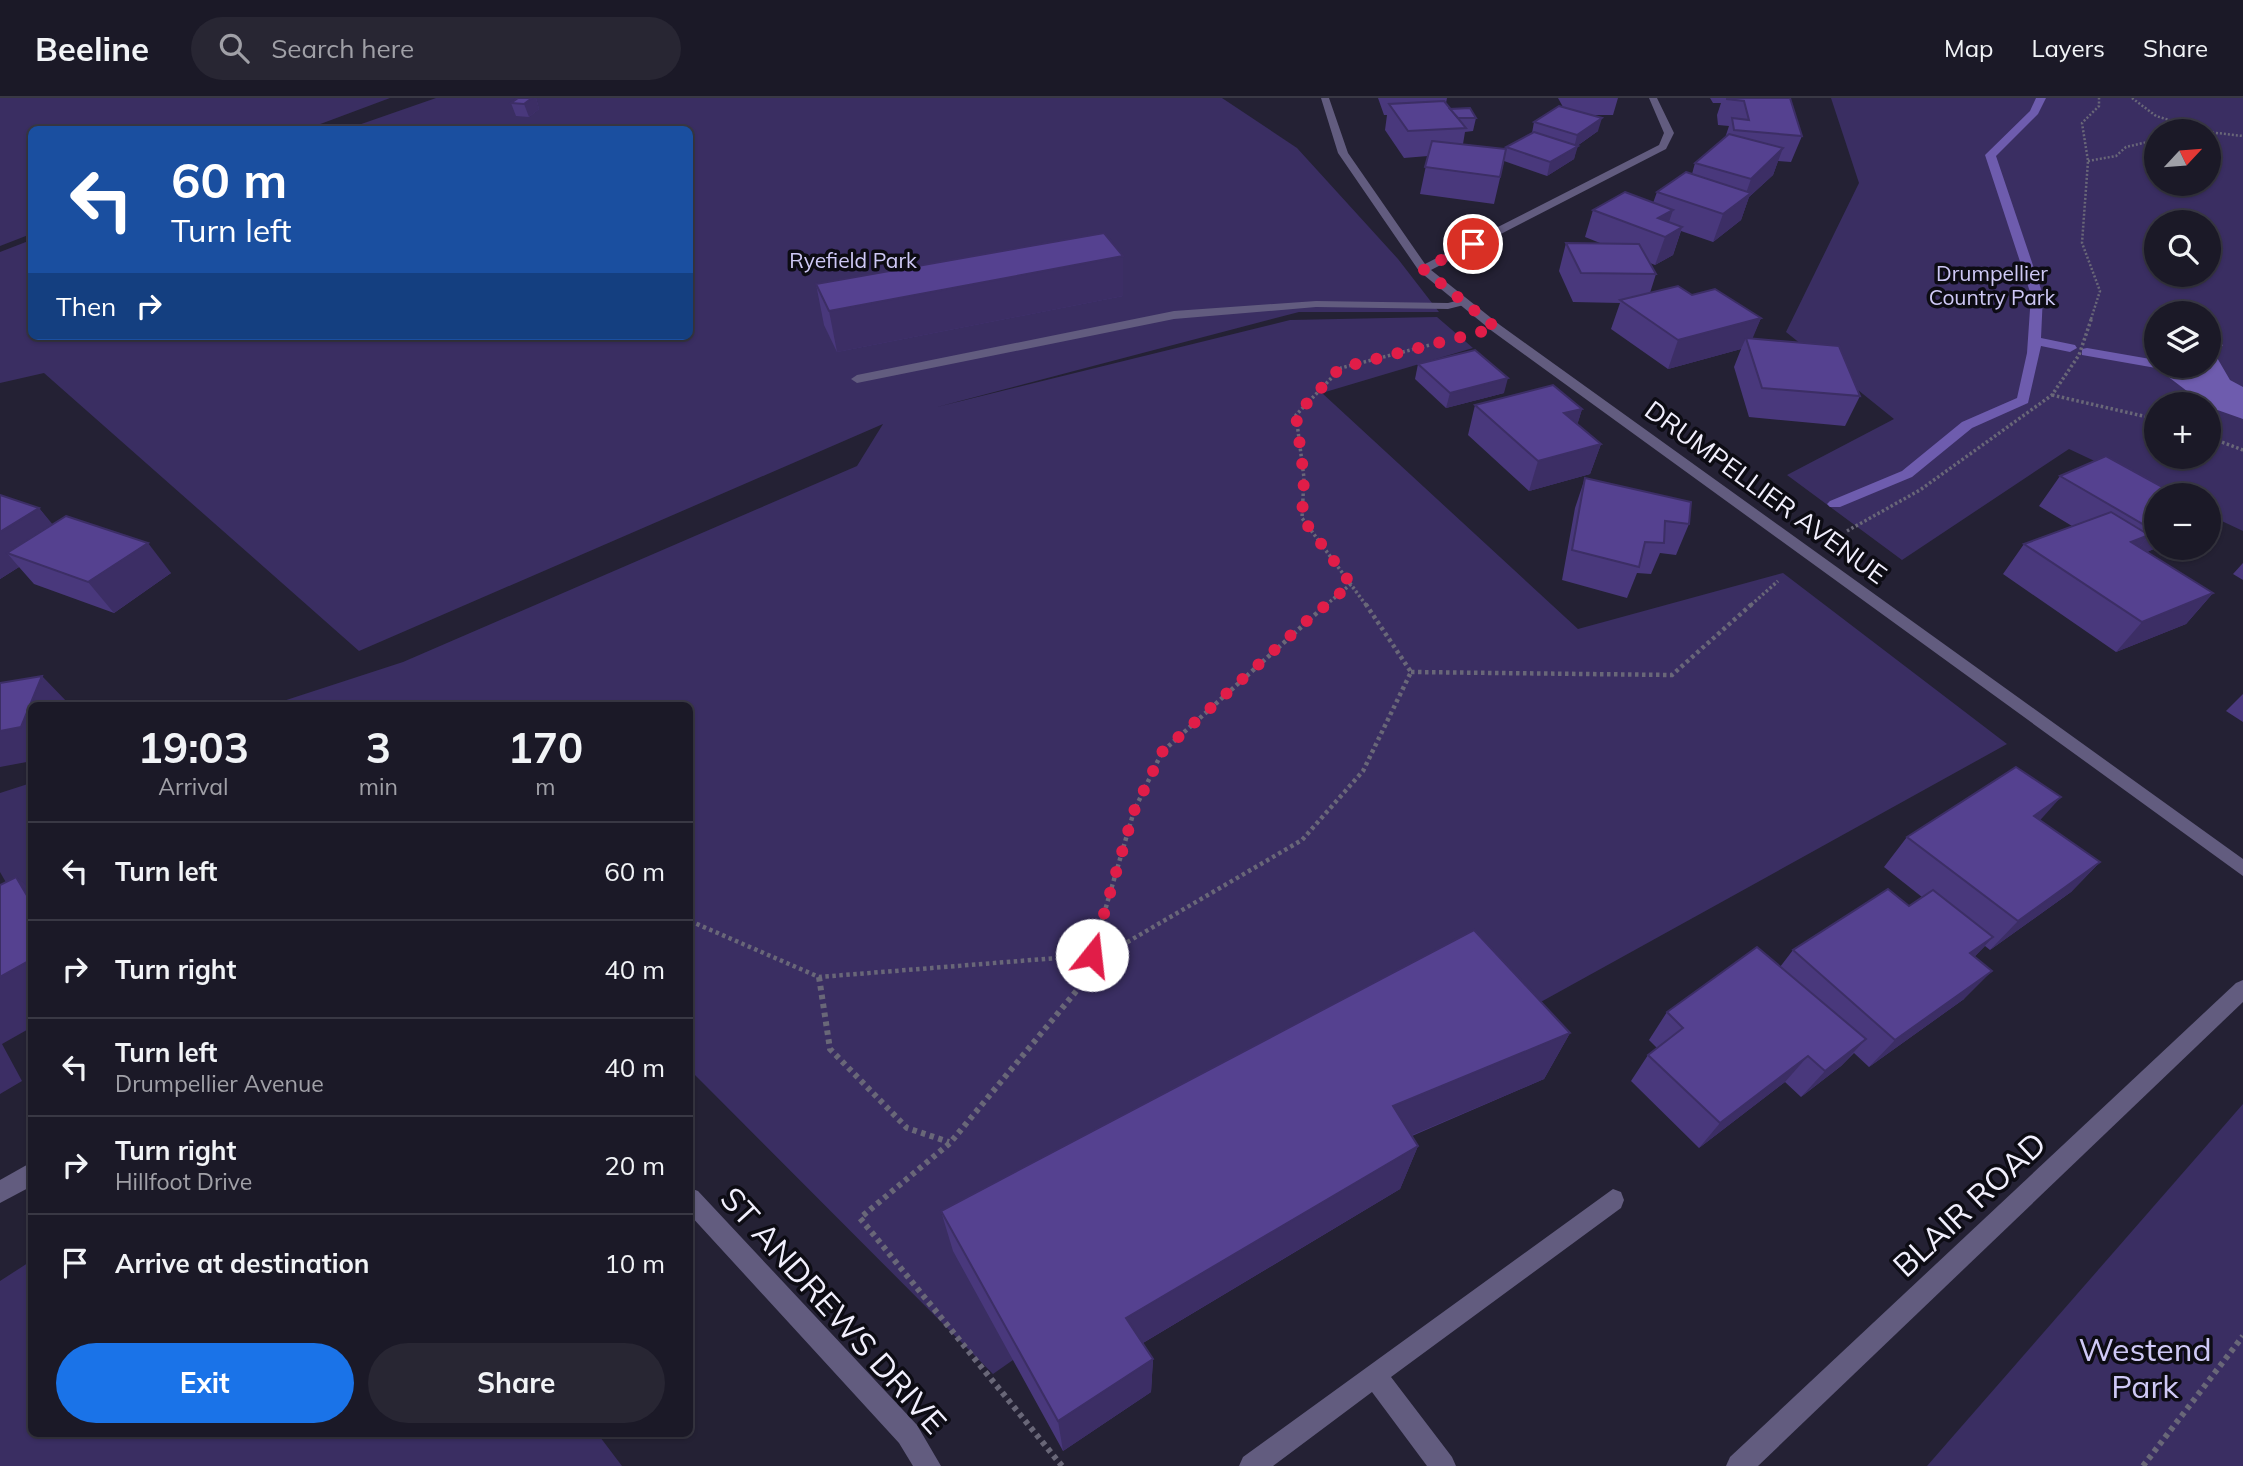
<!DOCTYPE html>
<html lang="en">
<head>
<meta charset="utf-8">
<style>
	body { margin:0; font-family:Mulish,sans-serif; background:#282633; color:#f1f3f6; height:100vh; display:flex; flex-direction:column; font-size:26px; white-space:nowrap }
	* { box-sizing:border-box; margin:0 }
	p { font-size:23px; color:#a0a0a7 }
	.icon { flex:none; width:38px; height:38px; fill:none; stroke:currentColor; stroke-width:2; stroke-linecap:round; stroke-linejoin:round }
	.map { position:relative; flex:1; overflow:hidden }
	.side { position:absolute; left:28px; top:604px; width:665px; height:735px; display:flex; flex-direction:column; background:#1b1927; border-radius:10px; box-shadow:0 2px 5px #0004,0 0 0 2px #393844 }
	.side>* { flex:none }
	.top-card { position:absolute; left:28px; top:28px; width:665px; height:214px; border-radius:10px; box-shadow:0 2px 5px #0004,0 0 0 2px #393844; background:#1a4fa0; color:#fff; overflow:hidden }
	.needle { width:46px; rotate:64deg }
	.tools { position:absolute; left:2144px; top:21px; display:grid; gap:14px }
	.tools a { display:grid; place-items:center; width:77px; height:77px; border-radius:50%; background:#1b1927; box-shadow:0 2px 5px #0004,0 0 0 2px #393844; font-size:35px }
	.pin { position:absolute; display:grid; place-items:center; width:60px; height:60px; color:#fff; margin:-30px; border:4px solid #fff; border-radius:50%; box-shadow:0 2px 7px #0007 }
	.me { position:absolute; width:77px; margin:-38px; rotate:16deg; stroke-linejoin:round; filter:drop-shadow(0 0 5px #0008) }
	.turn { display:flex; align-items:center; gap:24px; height:147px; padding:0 28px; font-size:32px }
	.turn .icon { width:91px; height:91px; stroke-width:2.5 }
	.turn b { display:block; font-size:49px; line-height:60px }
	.then { display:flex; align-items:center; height:66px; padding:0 28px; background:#0003; gap:14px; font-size:26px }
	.eta { display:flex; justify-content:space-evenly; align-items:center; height:119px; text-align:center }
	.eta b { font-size:42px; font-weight:700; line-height:49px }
	.primary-button { display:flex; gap:14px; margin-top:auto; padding:14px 28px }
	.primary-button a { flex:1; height:80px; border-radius:42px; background:#1a73e8; color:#fff; font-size:28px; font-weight:700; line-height:80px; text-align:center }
	.primary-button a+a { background:#282633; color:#f1f3f6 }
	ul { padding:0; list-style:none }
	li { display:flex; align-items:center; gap:21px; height:98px; padding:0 28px; border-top:2px solid #393844 }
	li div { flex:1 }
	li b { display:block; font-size:26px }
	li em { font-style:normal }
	header { display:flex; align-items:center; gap:42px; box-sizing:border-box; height:98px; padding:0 35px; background:#1b1927; border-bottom:2px solid #393844 }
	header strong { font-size:33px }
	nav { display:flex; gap:38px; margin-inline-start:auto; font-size:24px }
	.search { width:490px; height:63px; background:#282633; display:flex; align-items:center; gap:18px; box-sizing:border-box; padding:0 24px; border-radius:38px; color:#a0a0a7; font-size:26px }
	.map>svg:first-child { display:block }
	.green { fill:#3a2e62; fill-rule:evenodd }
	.water { fill:#6e5cae }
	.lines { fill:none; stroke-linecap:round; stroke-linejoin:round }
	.stream { fill:#6e5cae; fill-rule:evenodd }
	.path-far3 { stroke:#696778; stroke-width:2.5; stroke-dasharray:2 2; stroke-linecap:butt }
	.path-far2 { stroke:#696778; stroke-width:3.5; stroke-dasharray:2.5 2.5; stroke-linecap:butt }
	.path-far1 { stroke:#696778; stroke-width:4.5; stroke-dasharray:3.5 3.5; stroke-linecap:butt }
	.path { stroke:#696778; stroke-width:6; stroke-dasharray:4.5 4.5; stroke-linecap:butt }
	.service { fill:#625c7f; fill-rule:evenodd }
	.minor { fill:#625c7f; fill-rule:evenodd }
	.tertiary { fill:#625c7f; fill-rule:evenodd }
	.wall { fill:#49387c }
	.shaded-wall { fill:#3c2e65 }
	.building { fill:#554190; stroke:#3c2e65; stroke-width:2 }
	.route { stroke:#e11d48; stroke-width:12; stroke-dasharray:0 21.6 }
	.labels { text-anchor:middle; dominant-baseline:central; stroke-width:7; stroke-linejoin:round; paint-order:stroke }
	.far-park-label { font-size:21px; fill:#cfc9f6; stroke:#0d0c14 }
	.street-label { font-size:26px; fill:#f1effd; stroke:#0d0c14 }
	.near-street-label { font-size:32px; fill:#f1effd; stroke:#0d0c14 }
	.near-park-label { font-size:32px; fill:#cfc9f6; stroke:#0d0c14 }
</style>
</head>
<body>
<header>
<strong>Beeline</strong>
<div class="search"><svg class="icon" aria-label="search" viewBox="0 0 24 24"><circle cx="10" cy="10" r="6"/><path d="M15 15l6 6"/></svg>Search here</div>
<nav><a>Map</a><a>Layers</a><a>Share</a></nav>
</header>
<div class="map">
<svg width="2243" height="1368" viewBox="0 0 2243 1368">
	<rect width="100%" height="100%" fill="#242134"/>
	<g class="green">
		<path d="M 0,0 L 390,0 L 307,31 L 32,32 L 31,136 L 0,148 Z"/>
		<path d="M 436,0 L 1222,0 L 1297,50 L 1398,161 L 1439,214 L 1299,214 L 937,309 L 1290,222 L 1437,219 L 1473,250 L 1322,295 L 1578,531 L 1783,475 L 2007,646 L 1456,951 L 993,1276 L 690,972 L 690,607 L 271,607 L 403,564 L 857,368 L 883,326 L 359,553 L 44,275 L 0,285 L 0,154 L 31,142 L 32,238 L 690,238 L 690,32 L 347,31 Z"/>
		<path d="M 1831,0 L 2243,0 L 2243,433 L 2209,417 L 2208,397 L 2167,397 L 2069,351 L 1902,462 L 1787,377 L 1894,321 L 1786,234 L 1859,85 ZM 2156,33 L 2208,33 L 2208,86 L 2156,86 ZM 2156,124 L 2208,124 L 2208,177 L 2156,177 ZM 2156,215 L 2208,215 L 2208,268 L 2156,268 ZM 2156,306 L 2208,306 L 2208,359 L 2156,359 Z"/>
		<path d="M 31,685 L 31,801 L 19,807 L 0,774 L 0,695 Z"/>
		<path d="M 2243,1006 L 2243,1368 L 1927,1368 Z"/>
		<path d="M 31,1163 L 32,1335 L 597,1335 L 622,1368 L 0,1368 L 0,1183 Z"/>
	</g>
	<path class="water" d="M 2209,239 L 2223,247 L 2216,258 L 2230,282 L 2243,289 L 2243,321 L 2209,309 L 2208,306 L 2204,306 L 2158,271 L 2163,268 L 2208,268 Z"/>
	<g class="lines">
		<g class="stream">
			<path d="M 2036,0 L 2046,0 L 2038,16 L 1996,58 L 2043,197 L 2041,240 L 2075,247 L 2077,250 L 2070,254 L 2041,248 L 2028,305 L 1972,330 L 1912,379 L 1840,409 L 1830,409 L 1827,406 L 1830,403 L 1902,373 L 1962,324 L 2017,300 L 2027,255 L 2031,197 L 1985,57 L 2030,13 Z"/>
			<path d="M 2087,250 L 2156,262 L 2156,268 L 2162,268 L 2156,270 L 2082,257 L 2082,251 Z"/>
		</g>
		<g class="path-far3">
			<path d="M 2132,0 L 2156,18 L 2205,33"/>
			<path d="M 2208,34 L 2243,38"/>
			<path d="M 2088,63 L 2116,58 L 2126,49 L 2156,42"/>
			<path d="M 2091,221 L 2100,193 L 2082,145 L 2088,63 L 2082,25 L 2099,8 L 2099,0"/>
		</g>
		<g class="path-far2">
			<path d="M 2052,297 L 2156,321"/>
			<path d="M 2208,339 L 2243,352"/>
			<path d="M 1847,433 L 1920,392 L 2052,297 L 2079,257 L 2092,219"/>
			<path d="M 1326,507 L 1351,486"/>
			<path d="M 1366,507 L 1302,420 L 1304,380 L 1296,317 L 1341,270 L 1430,247"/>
			<path d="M 1751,507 L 1778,483"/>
		</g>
		<g class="path-far1">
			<path d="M 1411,574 L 1672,577 L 1753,505"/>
			<path d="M 690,823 L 819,879 L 1107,856"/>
			<path d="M 1092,857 L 1134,713 L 1162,654 L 1328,505"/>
			<path d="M 1086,881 L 1107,856 L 1302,742 L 1363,673 L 1411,574 L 1365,505"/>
		</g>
		<g class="path">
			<path d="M 819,879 L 830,951 L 907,1030 L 949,1044"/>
			<path d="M 1062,1368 L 860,1120 L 950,1045 L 1088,879"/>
			<path d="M 2143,1368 L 2243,1238"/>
		</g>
		<path class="service" d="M 1464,201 L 1468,202 L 1468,206 L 1448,211 L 1316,209 L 1174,221 L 857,285 L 851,281 L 857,277 L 1174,213 L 1316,203 L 1448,205 Z"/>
		<g class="minor">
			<path d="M 1321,0 L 1329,0 L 1348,55 L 1425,166 L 1659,47 L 1664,35 L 1649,0 L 1657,0 L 1674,35 L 1666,51 L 1431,172 L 1500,227 L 2243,761 L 2243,778 L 1492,233 L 1419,173 L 1338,55 Z"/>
			<path d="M 32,1064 L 32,1088 L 0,1105 L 0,1082 Z"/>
			<path d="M 690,1090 L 698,1093 L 917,1327 L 941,1368 L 913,1368 L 899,1345 L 690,1117 Z"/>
			<path d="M 1613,1091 L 1621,1094 L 1624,1102 L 1621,1110 L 1391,1279 L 1452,1359 L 1456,1368 L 1427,1368 L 1372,1294 L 1273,1368 L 1239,1368 L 1243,1359 Z"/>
		</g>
		<path class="tertiary" d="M 2243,882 L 2243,904 L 1758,1368 L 1726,1368 L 1730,1359 L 2236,885 Z"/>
	</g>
	<g class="wall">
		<path d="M 518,0 L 536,0 L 539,11 L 529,19 L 516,18 L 511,5 Z"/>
		<path d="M 1378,0 L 1447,0 L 1446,5 L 1450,11 L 1476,20 L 1473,33 L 1465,34 L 1463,46 L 1506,51 L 1506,49 L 1532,35 L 1534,24 L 1563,9 L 1558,0 L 1618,0 L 1613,17 L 1591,17 L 1598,33 L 1577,48 L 1574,61 L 1547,78 L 1504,63 L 1494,106 L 1420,96 L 1428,58 L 1404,60 L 1385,32 L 1387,17 L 1384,17 Z"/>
		<path d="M 1710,0 L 1790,0 L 1802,38 L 1791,64 L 1778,63 L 1773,77 L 1749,99 L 1741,122 L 1713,144 L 1681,133 L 1673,157 L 1655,167 L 1650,165 L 1656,176 L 1650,195 L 1761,220 L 1752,240 L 1860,298 L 1845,328 L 1749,319 L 1734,269 L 1741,251 L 1668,271 L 1611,231 L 1620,205 L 1573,204 L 1559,173 L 1566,145 L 1600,145 L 1585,139 L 1593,112 L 1653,105 L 1657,94 L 1692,76 L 1695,65 L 1725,40 L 1729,28 L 1718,27 L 1717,17 L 1721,5 L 1713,5 Z"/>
		<path d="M 816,186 L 1123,198 L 837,254 L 824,227 Z"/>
		<path d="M 1418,266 L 1504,295 L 1446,310 L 1415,281 Z"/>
		<path d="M 1475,307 L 1582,311 L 1577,327 L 1601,346 L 1590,376 L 1529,393 L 1468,337 Z"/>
		<path d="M 2060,378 L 2177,397 L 2156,450 L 2147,454 L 2213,495 L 2186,526 L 2116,554 L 2003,476 L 2024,446 L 2072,428 L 2039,408 Z"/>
		<path d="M 1585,380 L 1689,426 L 1676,457 L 1660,455 L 1651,476 L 1637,475 L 1627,500 L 1562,482 L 1575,410 Z"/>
		<path d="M 0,397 L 39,410 L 52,427 L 171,475 L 114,515 L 34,486 L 19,469 L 0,481 Z"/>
		<path d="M 2243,465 L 2243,482 L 2233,476 Z"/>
		<path d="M 2243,596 L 2243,624 L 2226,613 Z"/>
		<path d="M 2040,723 L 2100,764 L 2071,794 L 1990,852 L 1985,848 L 1975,858 L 1964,901 L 1869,969 L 1854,955 L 1841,968 L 1801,999 L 1785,984 L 1699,1050 L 1631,983 L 1648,957 L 1657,950 L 1649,942 L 1667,914 L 1780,869 L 1793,852 L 1909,808 L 1922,799 L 1884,769 L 1907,739 Z"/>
		<path d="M 1570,935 L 1544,981 L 1412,1038 L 1418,1048 L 1400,1091 L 1143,1245 L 1153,1261 L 1151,1294 L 1063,1353 L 953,1153 L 941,1113 Z"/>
	</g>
	<g class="shaded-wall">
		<path d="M 532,0 L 536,0 L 539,11 L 529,19 L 524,6 Z"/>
		<path d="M 1602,20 L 1598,33 L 1574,50 L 1578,48 L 1574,61 L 1547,78 L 1550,64 L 1574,50 L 1577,37 Z"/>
		<path d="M 1783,50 L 1773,77 L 1749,99 L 1741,122 L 1713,144 L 1723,116 L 1744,101 L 1751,81 Z"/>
		<path d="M 1673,112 L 1664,139 L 1658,120 Z"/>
		<path d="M 1682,129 L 1673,157 L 1655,167 L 1665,139 Z"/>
		<path d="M 1123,158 L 1123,198 L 837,254 L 829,213 Z"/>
		<path d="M 1761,220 L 1749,249 L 1746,240 L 1741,251 L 1668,271 L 1678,242 Z"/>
		<path d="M 1508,280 L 1504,295 L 1446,310 L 1450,295 Z"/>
		<path d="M 1582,311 L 1573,341 L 1564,315 Z"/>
		<path d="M 1601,346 L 1590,376 L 1529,393 L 1538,363 Z"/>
		<path d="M 39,410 L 64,440 L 7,455 L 19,469 L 0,481 L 0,434 Z"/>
		<path d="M 2156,430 L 2156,450 L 2129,462 L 2153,432 Z"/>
		<path d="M 2149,437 L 2125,467 L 2131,444 Z"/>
		<path d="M 148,445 L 171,475 L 114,515 L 88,484 Z"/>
		<path d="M 2213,495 L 2186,526 L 2116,554 L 2142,524 Z"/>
		<path d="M 42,578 L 70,607 L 32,607 L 32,663 L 0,669 L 0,633 Z"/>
		<path d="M 2061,699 L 2034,729 L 2034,718 Z"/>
		<path d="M 2100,764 L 2071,794 L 1990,852 L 2018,823 Z"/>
		<path d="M 16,779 L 32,792 L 32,806 Z"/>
		<path d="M 1993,839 L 1966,868 L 1970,855 Z"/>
		<path d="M 32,861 L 32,929 L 2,946 L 22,983 L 0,996 L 0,879 Z"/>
		<path d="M 1992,873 L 1964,901 L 1869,969 L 1895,942 Z"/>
		<path d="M 1570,935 L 1544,981 L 1377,1052 L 1393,1008 Z"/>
		<path d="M 1866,941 L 1841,968 L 1801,999 L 1825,973 Z"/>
		<path d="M 1808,958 L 1785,984 L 1699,1050 L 1720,1025 Z"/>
		<path d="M 1418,1048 L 1400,1091 L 1126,1255 L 1126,1220 Z"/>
		<path d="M 1153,1261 L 1151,1294 L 1063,1353 L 1058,1323 Z"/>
	</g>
	<g class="building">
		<path d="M 518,0 L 532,0 L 524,6 L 511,5 Z"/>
		<path d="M 1727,0 L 1790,0 L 1802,38 L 1734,32 L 1732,20 L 1749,22 L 1744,3 L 1727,1 Z"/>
		<path d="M 1444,3 L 1466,30 L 1408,33 L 1389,6 Z"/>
		<path d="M 1559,8 L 1602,20 L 1577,37 L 1534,24 Z"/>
		<path d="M 1470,10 L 1476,20 L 1458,20 L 1450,11 Z"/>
		<path d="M 1534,34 L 1578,48 L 1550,64 L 1506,49 Z"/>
		<path d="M 1729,36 L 1783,50 L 1751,81 L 1695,65 Z"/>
		<path d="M 1432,43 L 1506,51 L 1500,79 L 1425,69 Z"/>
		<path d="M 1686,74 L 1751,95 L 1723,116 L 1657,94 Z"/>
		<path d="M 1625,94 L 1673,112 L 1658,120 L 1682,129 L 1665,139 L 1593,112 Z"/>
		<path d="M 1104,135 L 1123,158 L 829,213 L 816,186 Z"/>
		<path d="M 1566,145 L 1639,146 L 1656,176 L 1581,175 Z"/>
		<path d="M 1678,188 L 1692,197 L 1715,191 L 1761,220 L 1678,242 L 1620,202 Z"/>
		<path d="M 1746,240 L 1839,248 L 1860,298 L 1762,290 Z"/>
		<path d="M 1475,252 L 1508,280 L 1450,295 L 1418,266 Z"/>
		<path d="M 1553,287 L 1582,311 L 1564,315 L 1601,346 L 1538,363 L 1475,307 Z"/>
		<path d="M 2106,358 L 2177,397 L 2156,397 L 2156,430 L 2153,432 L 2060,378 Z"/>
		<path d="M 1585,380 L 1691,404 L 1689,426 L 1665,423 L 1664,445 L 1645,444 L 1639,469 L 1572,452 Z"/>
		<path d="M 0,397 L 39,410 L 0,434 Z"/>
		<path d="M 2111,414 L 2149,437 L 2131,444 L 2213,495 L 2142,524 L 2024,446 Z"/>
		<path d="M 66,418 L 148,445 L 88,484 L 7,455 Z"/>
		<path d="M 42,578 L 21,629 L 0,633 L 0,585 Z"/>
		<path d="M 2016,669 L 2061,699 L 2034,718 L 2100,764 L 2018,823 L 1907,739 Z"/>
		<path d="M 32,761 L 32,770 L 28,763 Z"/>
		<path d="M 16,779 L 32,806 L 32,861 L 0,879 L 0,787 Z"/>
		<path d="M 1888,791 L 1909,808 L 1933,792 L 1993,839 L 1970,855 L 1992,873 L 1895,942 L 1793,852 Z"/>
		<path d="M 1474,832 L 1570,935 L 1393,1008 L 1418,1048 L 1126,1220 L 1153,1261 L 1058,1323 L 941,1113 Z"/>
		<path d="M 1757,849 L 1866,941 L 1825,973 L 1808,958 L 1720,1025 L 1648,957 L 1683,930 L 1667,914 Z"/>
	</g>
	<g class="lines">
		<path class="route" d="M 1092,857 L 1134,713 L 1162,654 L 1302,527 L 1351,486 L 1302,420 L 1304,380 L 1296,317 L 1340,270 L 1496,230 L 1423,171 L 1473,146"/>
	</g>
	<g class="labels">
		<g class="far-park-label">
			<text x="853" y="162">Ryefield Park</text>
			<text x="1992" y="175">Drumpellier<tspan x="1992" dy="24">Country Park</tspan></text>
		</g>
		<g class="street-label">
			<text transform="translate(1766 394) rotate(36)">DRUMPELLIER AVENUE</text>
		</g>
		<g class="near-street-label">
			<text transform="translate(1969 1106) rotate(-43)">BLAIR ROAD</text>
			<text transform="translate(834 1212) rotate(48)">ST ANDREWS DRIVE</text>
		</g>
		<g class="near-park-label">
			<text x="2145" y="1251">Westend<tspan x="2145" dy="37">Park</tspan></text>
		</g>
	</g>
</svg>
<div class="tools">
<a><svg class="needle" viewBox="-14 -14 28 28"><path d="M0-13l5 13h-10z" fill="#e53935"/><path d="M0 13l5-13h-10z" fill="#a0a0a7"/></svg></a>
<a><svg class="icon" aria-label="search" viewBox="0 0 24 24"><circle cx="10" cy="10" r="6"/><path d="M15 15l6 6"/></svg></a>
<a><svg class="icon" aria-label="layers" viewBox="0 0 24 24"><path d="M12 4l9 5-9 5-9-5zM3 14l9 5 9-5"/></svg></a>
<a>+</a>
<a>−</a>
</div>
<div class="pin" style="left:1473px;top:146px;background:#d93025"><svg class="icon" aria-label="arrive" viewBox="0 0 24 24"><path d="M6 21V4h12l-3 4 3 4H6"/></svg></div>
<svg class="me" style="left:1092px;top:857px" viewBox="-20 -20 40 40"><circle r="19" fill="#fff"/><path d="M0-13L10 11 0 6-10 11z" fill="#e11d48"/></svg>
<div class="top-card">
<div class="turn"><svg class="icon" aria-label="left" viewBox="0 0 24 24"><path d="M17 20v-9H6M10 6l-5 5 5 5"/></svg><div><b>60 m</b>Turn left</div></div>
<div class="then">Then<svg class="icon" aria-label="right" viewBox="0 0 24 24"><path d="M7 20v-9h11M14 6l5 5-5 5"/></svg></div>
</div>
<section class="side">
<div class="eta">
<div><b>19:03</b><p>Arrival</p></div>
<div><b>3</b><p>min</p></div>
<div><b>170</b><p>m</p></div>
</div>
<ul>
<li><svg class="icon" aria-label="left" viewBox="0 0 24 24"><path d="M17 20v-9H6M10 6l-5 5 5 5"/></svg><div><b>Turn left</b></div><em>60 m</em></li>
<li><svg class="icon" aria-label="right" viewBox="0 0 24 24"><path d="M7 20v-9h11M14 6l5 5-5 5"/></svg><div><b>Turn right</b></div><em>40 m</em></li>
<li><svg class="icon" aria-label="left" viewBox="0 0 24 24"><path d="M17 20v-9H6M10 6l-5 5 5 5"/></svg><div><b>Turn left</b><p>Drumpellier Avenue</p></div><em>40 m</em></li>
<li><svg class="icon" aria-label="right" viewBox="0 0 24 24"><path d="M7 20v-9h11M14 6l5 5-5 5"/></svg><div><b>Turn right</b><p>Hillfoot Drive</p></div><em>20 m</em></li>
<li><svg class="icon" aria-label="arrive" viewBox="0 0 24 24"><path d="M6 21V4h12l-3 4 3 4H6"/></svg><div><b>Arrive at destination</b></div><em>10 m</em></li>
</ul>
<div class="primary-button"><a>Exit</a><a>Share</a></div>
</section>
</div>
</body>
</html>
